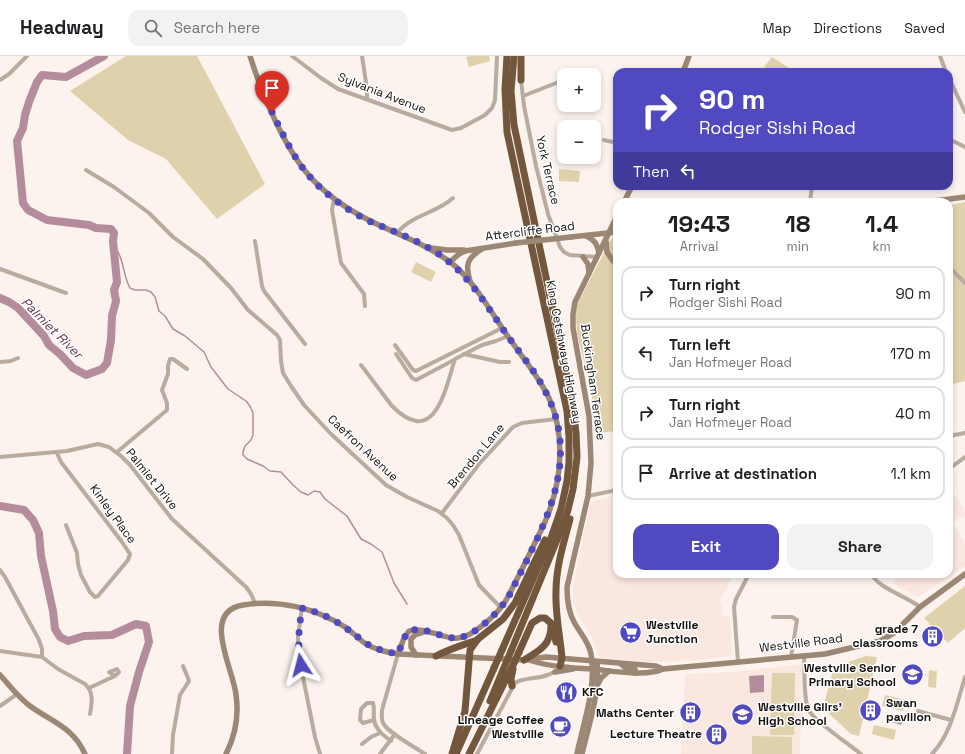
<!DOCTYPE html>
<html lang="en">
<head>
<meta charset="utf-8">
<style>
	body { margin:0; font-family:"Space Grotesk",sans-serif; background:#f2f2f2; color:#202124; height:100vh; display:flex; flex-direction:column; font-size:15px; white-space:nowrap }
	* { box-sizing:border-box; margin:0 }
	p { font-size:13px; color:#757577 }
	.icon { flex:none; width:22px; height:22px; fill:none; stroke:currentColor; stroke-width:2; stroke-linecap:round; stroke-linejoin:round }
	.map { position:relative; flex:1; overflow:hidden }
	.details { position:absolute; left:613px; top:142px; width:340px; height:380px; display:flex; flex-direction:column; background:#fff; border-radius:12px; box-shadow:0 2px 6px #0003 }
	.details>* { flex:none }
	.banner { position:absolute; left:613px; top:12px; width:340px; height:122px; border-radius:12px; box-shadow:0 2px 6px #0003; background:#5149c0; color:#fff; overflow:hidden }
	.fabs { position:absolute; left:557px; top:12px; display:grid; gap:8px }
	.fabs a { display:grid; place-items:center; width:44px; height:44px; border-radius:8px; background:#fff; box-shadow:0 2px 6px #0003; font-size:20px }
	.pin { position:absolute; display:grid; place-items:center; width:34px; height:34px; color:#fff; margin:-41px -17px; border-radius:50% 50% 50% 0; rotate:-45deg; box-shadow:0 0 4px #0007 }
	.pin .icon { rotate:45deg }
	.me { position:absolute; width:44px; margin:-22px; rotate:351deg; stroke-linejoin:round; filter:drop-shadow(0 0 3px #0008) }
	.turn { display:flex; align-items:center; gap:14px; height:84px; padding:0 20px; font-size:18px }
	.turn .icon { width:52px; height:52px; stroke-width:2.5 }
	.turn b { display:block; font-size:28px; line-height:34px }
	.then { display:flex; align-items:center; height:38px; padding:0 20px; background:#0003; gap:8px; font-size:15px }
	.eta { display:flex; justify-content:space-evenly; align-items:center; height:68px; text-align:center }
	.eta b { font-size:24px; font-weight:600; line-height:28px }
	.primary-button { display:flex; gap:8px; margin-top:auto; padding:8px 20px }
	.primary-button a { flex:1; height:46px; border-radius:12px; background:#5149c0; color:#fff; font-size:16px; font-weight:600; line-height:46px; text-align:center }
	.primary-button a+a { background:#f2f2f2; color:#202124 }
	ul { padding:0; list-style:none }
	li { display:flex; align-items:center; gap:12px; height:54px; margin:0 8px 6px; padding:0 12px; border:2px solid #e0e0e0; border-radius:12px }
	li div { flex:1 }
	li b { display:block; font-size:15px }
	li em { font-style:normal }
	header { display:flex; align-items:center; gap:24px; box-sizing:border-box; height:56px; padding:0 20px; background:#fff; border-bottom:1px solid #e0e0e0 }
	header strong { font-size:19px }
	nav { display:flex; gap:22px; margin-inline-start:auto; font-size:14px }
	.search { width:280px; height:36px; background:#f2f2f2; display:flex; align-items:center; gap:10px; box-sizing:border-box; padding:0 14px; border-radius:12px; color:#757577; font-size:15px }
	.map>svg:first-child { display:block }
	.built { fill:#f9e7e0 }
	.green { fill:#dfd1ab }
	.water { fill:#b58c9c }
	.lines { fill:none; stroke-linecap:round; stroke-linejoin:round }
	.stream { stroke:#b58c9c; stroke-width:1.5 }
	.river { stroke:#b58c9c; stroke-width:8 }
	.street { stroke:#b9ab9e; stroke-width:4 }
	.secondary { stroke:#9b8774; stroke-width:5.5 }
	.highway { stroke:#72573c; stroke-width:7 }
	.secondary-bridge { stroke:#9b8774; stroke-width:5.5 }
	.highway-bridge { stroke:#72573c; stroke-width:7 }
	.route { stroke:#5149c0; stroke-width:7; stroke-dasharray:0 12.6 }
	.labels { text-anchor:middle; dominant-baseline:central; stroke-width:3; stroke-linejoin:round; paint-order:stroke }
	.street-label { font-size:12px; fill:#13100e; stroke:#fff }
	.poi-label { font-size:12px; font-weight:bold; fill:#13100e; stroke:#fff; text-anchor:end }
	.water-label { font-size:13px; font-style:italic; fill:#673049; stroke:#fff }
</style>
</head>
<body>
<header>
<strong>Headway</strong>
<div class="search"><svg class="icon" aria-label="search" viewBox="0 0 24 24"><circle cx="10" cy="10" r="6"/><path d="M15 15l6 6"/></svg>Search here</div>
<nav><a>Map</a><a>Directions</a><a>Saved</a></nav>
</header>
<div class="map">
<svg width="965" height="698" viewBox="0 0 965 698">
	<rect width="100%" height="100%" fill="#fcf3ef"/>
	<g class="built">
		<path d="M 949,431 L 965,454 L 965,458 L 952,467 L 965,487 L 965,510 L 918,541 L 892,527 L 903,518 L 949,518 Z"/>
		<path d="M 617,439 L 617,518 L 734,518 L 720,545 L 722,549 L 721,559 L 730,561 L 732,598 L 730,600 L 700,604 L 650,606 L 602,602 L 598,599 L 592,581 L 577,556 L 573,544 L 573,529 L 590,449 L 592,446 L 598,444 Z"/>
		<path d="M 802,608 L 800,698 L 681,698 L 685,618 L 734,616 Z"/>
	</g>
	<g class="green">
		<path d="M 126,0 L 197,0 L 265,128 L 217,163 L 166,103 L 128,84 L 70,35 Z"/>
		<path d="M 471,0 L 489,0 L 490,5 L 469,11 L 466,1 Z"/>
		<path d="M 772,1 L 789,12 L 787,16 L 772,16 L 764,11 Z"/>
		<path d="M 559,113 L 580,115 L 579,126 L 559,125 Z"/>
		<path d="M 965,146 L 965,325 L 949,329 L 949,149 Z"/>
		<path d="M 617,181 L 617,375 L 598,377 L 591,335 L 577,277 L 576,262 L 577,249 L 610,185 L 613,182 Z"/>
		<path d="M 416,206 L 436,216 L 431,226 L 411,216 Z"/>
		<path d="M 965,530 L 965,572 L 948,587 L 924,562 Z"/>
		<path d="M 866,600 L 877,601 L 859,680 L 851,678 L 823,652 L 834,611 Z"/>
		<path d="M 929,614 L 937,615 L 936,632 L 928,631 Z"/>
		<path d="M 772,617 L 795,617 L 794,679 L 770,679 Z"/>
		<path d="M 885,639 L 906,644 L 903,655 L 882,650 Z"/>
		<path d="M 874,669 L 896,674 L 894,684 L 872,678 Z"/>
		<path d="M 752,680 L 792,681 L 792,698 L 752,698 Z"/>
	</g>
	<g class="water">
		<path d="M 764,619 L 764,636 L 750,637 L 749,620 Z"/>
		<path d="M 887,658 L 903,662 L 901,669 L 886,664 Z"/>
	</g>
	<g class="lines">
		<path class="stream" d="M 114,190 C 125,204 122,217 130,232 L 135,234 L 146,234 L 151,236 L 155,241 L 159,255 L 165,260 L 173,273 L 185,280 L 204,296 L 211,311 L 228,333 L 246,345 L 250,350 L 253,357 L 253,379 L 251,384 L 245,390 L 243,396 L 243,399 L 247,403 L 263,410 L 270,415 L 281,416 L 293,429 L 301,436 L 308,439 L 314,435 L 320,436 L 325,443 L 347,460 L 361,483 L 371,488 L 382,496 L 394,527 L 407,548"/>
		<g class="river">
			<path d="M 0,242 L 9,246 L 18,252 L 44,280 L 49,289 L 60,298 L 73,312 L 86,319 L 102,313 L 107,307 L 111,284 L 112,260 L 116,245 L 114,234 L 117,226 L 113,185 L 114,177 L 111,173 L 96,172 L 89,169 L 47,164 L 28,154 L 23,147 L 17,85 L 23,72 L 25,59 L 29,46 L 37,26 L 42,19 L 66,21 L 104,0"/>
			<path d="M 0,450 L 24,454 L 33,464 L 39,477 L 41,500 L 53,555 L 55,573 L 60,581 L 68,585 L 84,580 L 112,579 L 136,568 L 146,570 L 149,586 L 139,616 L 130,650 L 127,698"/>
		</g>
		<g class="street">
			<path d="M 292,0 L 321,22 L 338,33 L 452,74 L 461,72 L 485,59 L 492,52 L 495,44 L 497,0"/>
			<path d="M 362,0 L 367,33 L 367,43"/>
			<path d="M 940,0 L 946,16"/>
			<path d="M 949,22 L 965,56"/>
			<path d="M 0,24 L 9,18 L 27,0"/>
			<path d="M 521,24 L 524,50 L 536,110 L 548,158 L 560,191 L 564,196 L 570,199 L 597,201"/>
			<path d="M 523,40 L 564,24"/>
			<path d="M 949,83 L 965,91"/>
			<path d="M 604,84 L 617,87"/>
			<path d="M 86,114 L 114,131 L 149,157 L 173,181 L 203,203 L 231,232 L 248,254 L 277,279 L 280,284 L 281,305 L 283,317 L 291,330 L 304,349 L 331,378 L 386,429 L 407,441 L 438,455 L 447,462 L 453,469 L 459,479 L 479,529 L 501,552"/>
			<path d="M 334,143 L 332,154 L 341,207 L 364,238 L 365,250"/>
			<path d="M 810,146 L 812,130"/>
			<path d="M 397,177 C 411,159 437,157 453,142"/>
			<path d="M 255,185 L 262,230 L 264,235 L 305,288"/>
			<path d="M 949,211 L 965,227"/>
			<path d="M 0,213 L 66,237"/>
			<path d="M 395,289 L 413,314 L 416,315 L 502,272"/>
			<path d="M 396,298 L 412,322 L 416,324 L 454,304"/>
			<path d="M 464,298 L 500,306 L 509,306"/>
			<path d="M 0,306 L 11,305 L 18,302"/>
			<path d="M 361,309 L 392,350 C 435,393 445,334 455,303 L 482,289 L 496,285 L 508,280"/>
			<path d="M 949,380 L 965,377"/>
			<path d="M 117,396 L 167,354 L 167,347 L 162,334 L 168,318 L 168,310 L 170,303 L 173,303 L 187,313"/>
			<path d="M 57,397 L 61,406 L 122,486 L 130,498 L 128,504 L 98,540 L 95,541 L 90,536 L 81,519 L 78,508 L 77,497 L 66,469"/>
			<path d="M 0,401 L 67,395 L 98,388 L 109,391 L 121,400 L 130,409 L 172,463 L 246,531 L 251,538 L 255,547"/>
			<path d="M 949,413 L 965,401"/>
			<path d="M 588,440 L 617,434"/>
			<path d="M 442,457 L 479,408 L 513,371 L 522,367 L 556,363"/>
			<path d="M 0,514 L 5,521 L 39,584 L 42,593 L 42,601"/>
			<path d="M 871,518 C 880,533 906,540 920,551"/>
			<path d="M 302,552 L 298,580 L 298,596 L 315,681 L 320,698"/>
			<path d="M 773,561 L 792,561 L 797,564 L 791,601"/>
			<path d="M 0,595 L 42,601 L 58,613 L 85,628 C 94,636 92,647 90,658"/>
			<path d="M 398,598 L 382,654 C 382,659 381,663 383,667 C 388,677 415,691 425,698"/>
			<path d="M 804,600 C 805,613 803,644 809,655 C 816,666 850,689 861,698"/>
			<path d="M 738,606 L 734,551 L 736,543 L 749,518"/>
			<path d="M 89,632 L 115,620 L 119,616 L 117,613 L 109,616 L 115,620"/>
			<path d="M 0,650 L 17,638"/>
			<path d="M 918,655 L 951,664"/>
			<path d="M 374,664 L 363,667 L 360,664 L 361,653 L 367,647 L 373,647 C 375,653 373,658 374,664 C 376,674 383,679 391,685"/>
			<path d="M 362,688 L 371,681 L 380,677"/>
			<path d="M 172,698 L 173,679 L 180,639 L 189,625 L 188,622 L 183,610"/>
			<path d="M 380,698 L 395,678"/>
			<path d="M 477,698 L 515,627 C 526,620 541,625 556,615"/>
			<path d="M 932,698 C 951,678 957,647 965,621"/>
		</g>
		<g class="secondary">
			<path d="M 250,0 C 262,38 286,97 314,125 C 328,139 344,151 361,160 C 390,176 423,186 450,206 C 472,222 491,256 507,279 C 521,300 538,319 549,342 C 565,378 562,420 549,456 C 544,470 536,484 530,497 C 522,513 514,530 505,546 C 497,558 473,581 458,582 C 451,583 443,580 437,578 C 428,576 418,572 409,575 L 404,582 L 398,598"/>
			<path d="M 683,16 L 689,0"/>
			<path d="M 624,146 L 632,130"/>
			<path d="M 927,146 L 965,141"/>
			<path d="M 586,180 C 595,184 597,188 599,197"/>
			<path d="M 571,181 L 617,176"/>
			<path d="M 606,185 L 607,196 L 613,205"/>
			<path d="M 431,192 L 447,194 L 464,194"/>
			<path d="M 583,201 L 588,208 L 589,217"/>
			<path d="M 450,206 L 459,198 L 465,195 L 516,187"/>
			<path d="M 470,225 C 465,209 467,202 482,193"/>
			<path d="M 416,599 L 411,591 L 411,583 L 415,579 L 424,576"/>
			<path d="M 529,604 C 550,611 572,612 593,613 C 612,615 646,621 663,613 L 825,598 L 880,585 L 894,577 L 920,551 L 965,518"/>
			<path d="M 621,608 L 626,612 L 635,613 L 635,617"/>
			<path d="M 555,616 L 573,613"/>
			<path d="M 0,619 C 10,630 18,641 30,650 C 52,666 73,671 85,698"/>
			<path d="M 598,628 L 601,622 L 609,615"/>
			<path d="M 226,698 C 235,680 239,659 236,639 C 234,614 200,556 243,549 C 278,543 315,552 345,571 C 352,576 359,583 366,588 C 376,594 387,596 398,598 L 524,604 L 546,601 L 656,610 L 663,613"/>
			<path d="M 577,698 C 583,668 597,630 591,598 C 589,586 580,577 574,566 C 568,555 567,543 567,531 L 588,440 L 591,407 L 589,360 L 573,272 L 573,258 L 575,246 L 617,160"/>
			<path d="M 582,698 C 589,668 600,637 597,606"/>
		</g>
		<g class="highway">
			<path d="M 521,0 L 521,24"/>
			<path d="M 502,594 L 551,482 L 561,453 L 567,425 L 569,406 L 569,381 L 567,355 L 507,76 L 505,34 L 507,0"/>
			<path d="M 511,595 L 557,484 L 568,454 L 573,433 L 577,401 L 576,377 L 572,345 L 514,69 L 511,35 L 514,0"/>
			<path d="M 519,596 L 532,567 L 540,562 L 545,562 L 552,568 L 556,586"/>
			<path d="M 436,600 C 449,593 463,589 477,584"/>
			<path d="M 524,604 C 539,595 551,589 551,570"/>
			<path d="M 560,610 L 562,602 C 560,580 555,557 556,535 C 556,511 564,486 570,463"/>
			<path d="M 512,630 L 511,623 L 513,613"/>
			<path d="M 490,645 L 503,614"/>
			<path d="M 452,698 L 465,655 L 470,594 L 478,583 L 503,563 L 515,547 L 545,484"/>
			<path d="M 456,698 L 494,612"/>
			<path d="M 469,698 L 514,607"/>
		</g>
		<path class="secondary-bridge" d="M 516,187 L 571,181"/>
		<g class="highway-bridge">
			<path d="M 514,607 L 519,596"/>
			<path d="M 494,612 L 502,594"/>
			<path d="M 503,614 L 511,595"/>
		</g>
	</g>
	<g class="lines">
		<path class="route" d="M 272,56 C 281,74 289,92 300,108 C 317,133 343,152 369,165 C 392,175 416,183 437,197 C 468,217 486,249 507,279 C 521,299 538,318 548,341 C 582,411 539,478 509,540 C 501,554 472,584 454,582 C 440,581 423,570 409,575 L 404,582 L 398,598 C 388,596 379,594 371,590 C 363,586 357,580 350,575 C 336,564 319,556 302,552 C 299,572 297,589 301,609"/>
	</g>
	<defs>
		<symbol id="supermarket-disc" viewBox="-11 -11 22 22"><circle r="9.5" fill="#5149c0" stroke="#fff"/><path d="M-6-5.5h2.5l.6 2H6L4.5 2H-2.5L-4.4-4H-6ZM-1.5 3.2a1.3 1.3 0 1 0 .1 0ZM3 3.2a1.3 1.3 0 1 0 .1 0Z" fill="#fff"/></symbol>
		<symbol id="building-disc" viewBox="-11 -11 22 22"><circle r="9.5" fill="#5149c0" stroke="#fff"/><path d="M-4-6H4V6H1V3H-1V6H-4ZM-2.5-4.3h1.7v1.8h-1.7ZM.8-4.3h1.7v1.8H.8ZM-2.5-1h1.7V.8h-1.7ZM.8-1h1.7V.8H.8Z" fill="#fff"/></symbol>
		<symbol id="school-disc" viewBox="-11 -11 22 22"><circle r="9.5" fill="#5149c0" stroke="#fff"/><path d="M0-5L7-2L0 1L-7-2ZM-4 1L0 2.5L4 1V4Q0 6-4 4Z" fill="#fff"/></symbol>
		<symbol id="restaurant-disc" viewBox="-11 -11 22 22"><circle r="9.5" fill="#5149c0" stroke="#fff"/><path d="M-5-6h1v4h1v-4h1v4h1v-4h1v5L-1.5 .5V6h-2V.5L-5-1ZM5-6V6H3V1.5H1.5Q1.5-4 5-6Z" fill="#fff"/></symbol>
		<symbol id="cafe-disc" viewBox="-11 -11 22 22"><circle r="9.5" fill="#5149c0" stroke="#fff"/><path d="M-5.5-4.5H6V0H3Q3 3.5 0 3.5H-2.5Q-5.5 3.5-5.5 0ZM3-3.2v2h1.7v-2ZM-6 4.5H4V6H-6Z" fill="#fff"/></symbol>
	</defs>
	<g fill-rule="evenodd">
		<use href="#supermarket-disc" x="618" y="564" width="25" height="25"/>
		<use href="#building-disc" x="920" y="568" width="25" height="25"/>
		<use href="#school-disc" x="900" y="606" width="25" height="25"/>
		<use href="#restaurant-disc" x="554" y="624" width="25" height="25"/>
		<use href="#building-disc" x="858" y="642" width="25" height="25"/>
		<use href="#building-disc" x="678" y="644" width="25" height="25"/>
		<use href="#school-disc" x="730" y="646" width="25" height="25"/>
		<use href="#cafe-disc" x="548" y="658" width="25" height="25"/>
		<use href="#building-disc" x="704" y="666" width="25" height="25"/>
	</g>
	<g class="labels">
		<g class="street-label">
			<text transform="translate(382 37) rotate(21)">Sylvania Avenue</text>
			<text transform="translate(548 114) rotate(77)">York Terrace</text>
			<text transform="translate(530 175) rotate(-7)">Attercliffe Road</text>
			<text transform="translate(564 296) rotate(79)">King Cetshwayo Highway</text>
			<text transform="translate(593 326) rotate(82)">Buckingham Terrace</text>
			<text transform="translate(363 392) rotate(43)">Caefron Avenue</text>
			<text transform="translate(476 400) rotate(-50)">Brendon Lane</text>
			<text transform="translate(152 423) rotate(51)">Palmiet Drive</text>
			<text transform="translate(113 458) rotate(54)">Kinley Place</text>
			<text transform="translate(801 587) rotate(-7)">Westville Road</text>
		</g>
		<g class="poi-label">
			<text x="646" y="569" text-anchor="start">Westville<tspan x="646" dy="14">Junction</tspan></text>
			<text x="918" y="573">grade 7<tspan x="918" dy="14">classrooms</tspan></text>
			<text x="896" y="612">Westville Senior<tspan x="896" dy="14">Primary School</tspan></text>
			<text x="582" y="636" text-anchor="start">KFC</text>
			<text x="886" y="647" text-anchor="start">Swan<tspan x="886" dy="14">pavilion</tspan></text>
			<text x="758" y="651" text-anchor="start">Westville Gilrs'<tspan x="758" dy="14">High School</tspan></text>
			<text x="674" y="657">Maths Center</text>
			<text x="544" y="664">Lineage Coffee<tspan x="544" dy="14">Westville</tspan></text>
			<text x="702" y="678">Lecture Theatre</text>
		</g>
		<g class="water-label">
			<text transform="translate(52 272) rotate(45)">Palmiet River</text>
		</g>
	</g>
</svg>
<div class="fabs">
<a>+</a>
<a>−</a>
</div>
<div class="pin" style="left:272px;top:56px;background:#d93025"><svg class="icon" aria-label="arrive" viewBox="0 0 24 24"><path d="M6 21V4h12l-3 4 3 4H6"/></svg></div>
<svg class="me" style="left:301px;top:609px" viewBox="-20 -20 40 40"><path d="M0-17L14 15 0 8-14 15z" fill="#5149c0" stroke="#fff" stroke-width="4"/></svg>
<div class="banner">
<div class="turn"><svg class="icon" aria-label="right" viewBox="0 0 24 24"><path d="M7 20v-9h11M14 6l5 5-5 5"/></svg><div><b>90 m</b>Rodger Sishi Road</div></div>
<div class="then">Then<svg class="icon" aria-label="left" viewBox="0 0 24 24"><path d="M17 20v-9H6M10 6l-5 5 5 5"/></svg></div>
</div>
<section class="details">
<div class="eta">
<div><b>19:43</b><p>Arrival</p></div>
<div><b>18</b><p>min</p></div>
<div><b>1.4</b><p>km</p></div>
</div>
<ul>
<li><svg class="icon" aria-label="right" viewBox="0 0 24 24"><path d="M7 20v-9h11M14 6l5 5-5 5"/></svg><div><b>Turn right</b><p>Rodger Sishi Road</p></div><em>90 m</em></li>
<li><svg class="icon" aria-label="left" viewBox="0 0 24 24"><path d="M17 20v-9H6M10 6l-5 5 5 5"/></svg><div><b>Turn left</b><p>Jan Hofmeyer Road</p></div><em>170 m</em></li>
<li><svg class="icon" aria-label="right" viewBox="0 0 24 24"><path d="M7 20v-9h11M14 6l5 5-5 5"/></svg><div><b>Turn right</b><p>Jan Hofmeyer Road</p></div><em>40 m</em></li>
<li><svg class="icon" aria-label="arrive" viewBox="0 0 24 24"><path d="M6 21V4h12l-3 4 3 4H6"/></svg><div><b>Arrive at destination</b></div><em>1.1 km</em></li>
</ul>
<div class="primary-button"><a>Exit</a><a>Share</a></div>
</section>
</div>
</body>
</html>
